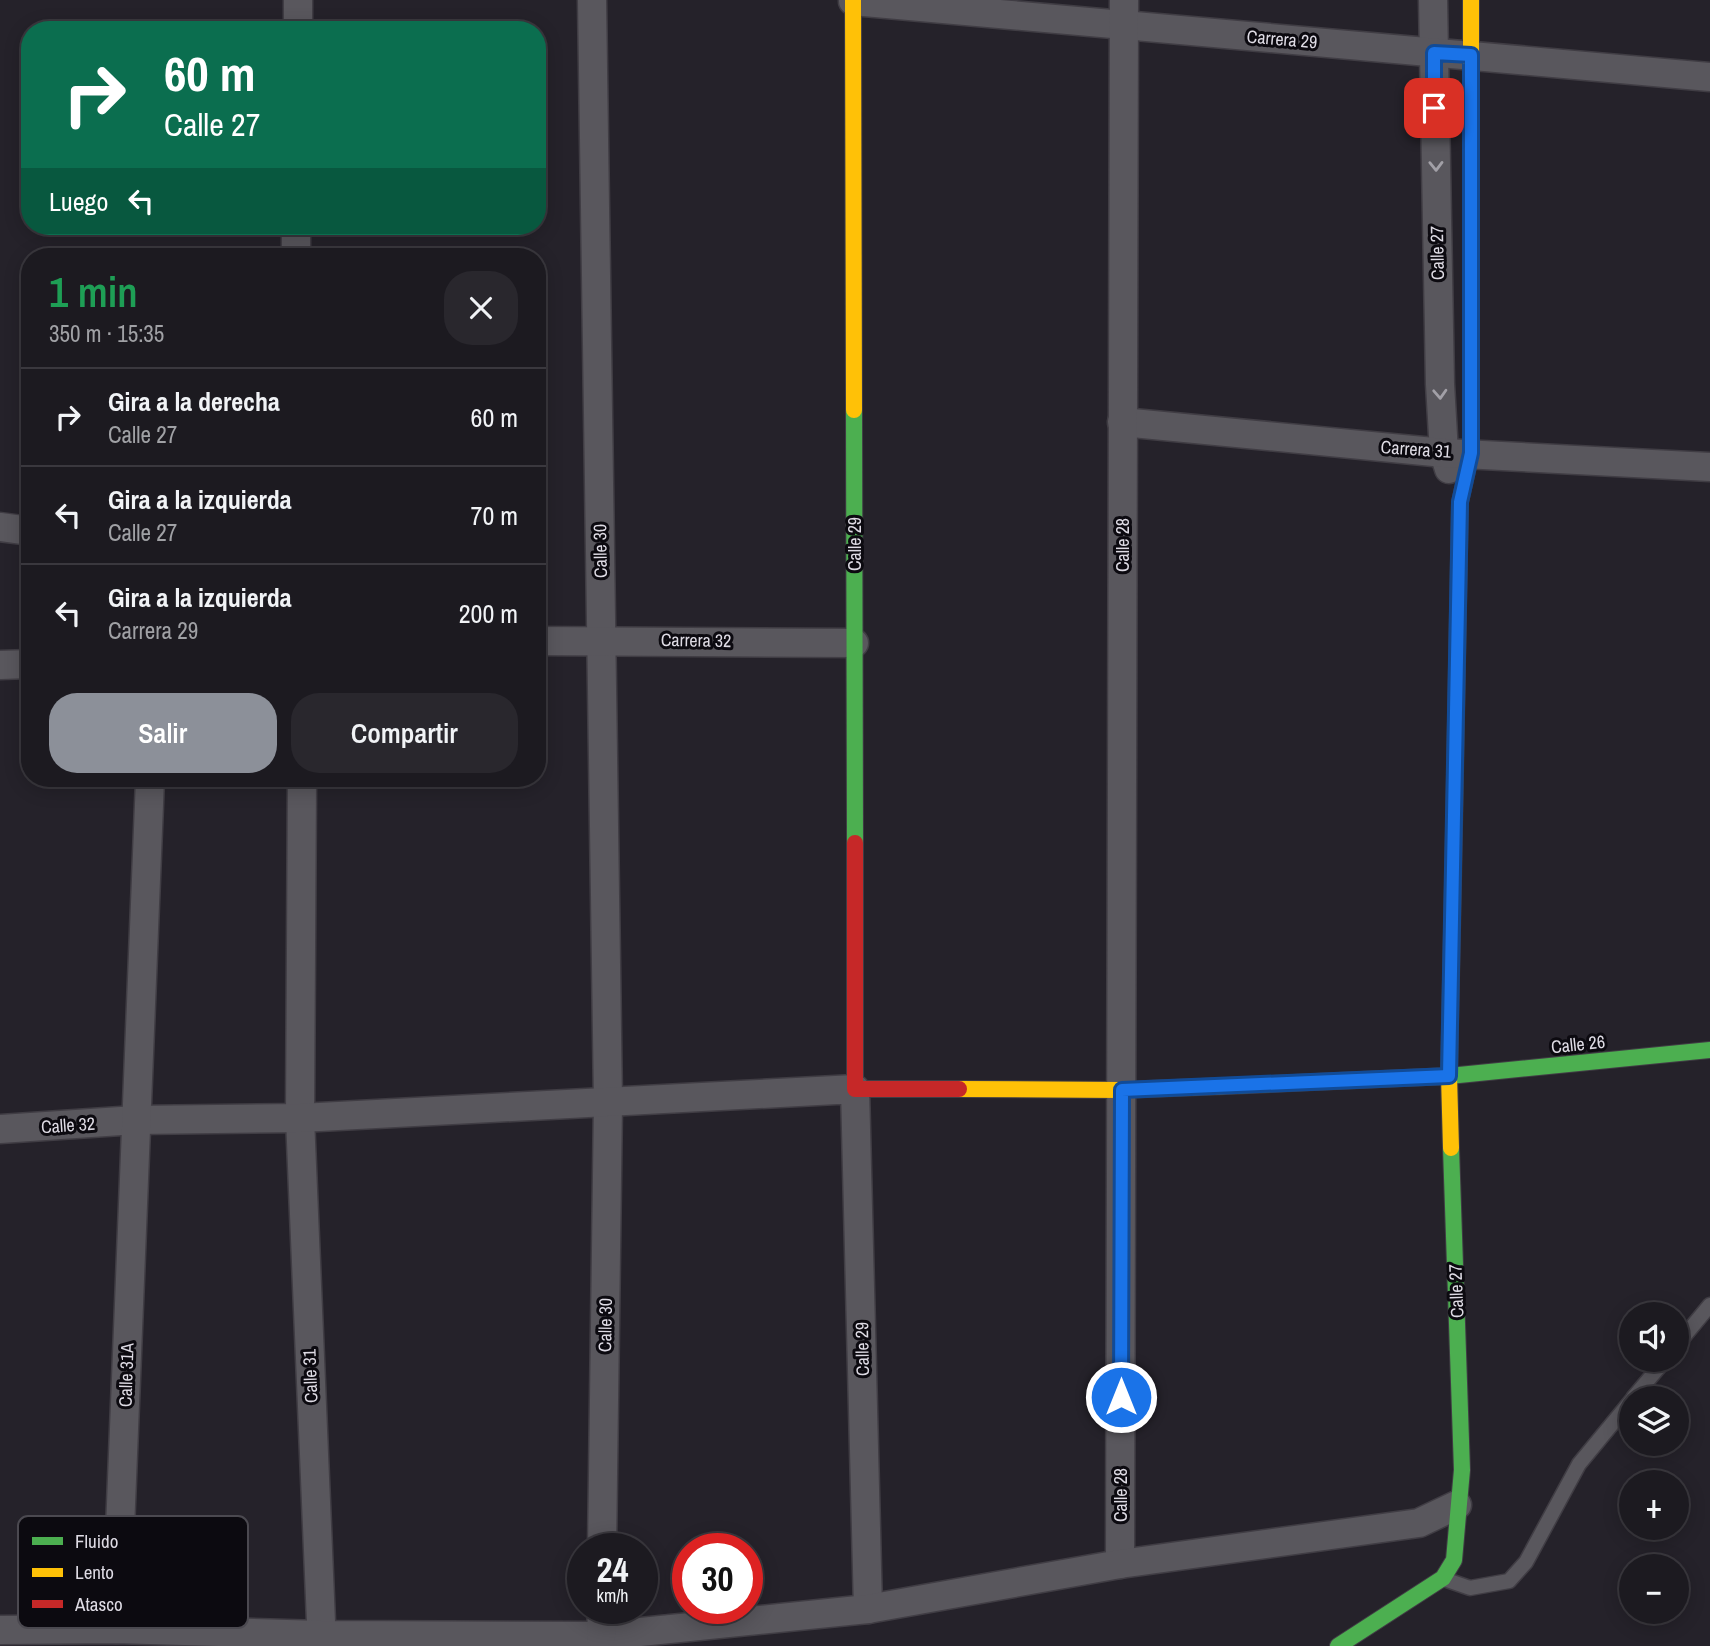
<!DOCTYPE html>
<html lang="es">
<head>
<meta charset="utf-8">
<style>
	body { margin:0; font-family:"Archivo Narrow",sans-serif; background:#29272d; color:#f1f3f6; height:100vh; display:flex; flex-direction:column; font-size:26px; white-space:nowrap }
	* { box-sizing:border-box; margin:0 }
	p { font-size:23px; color:#a0a1a5 }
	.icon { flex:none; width:38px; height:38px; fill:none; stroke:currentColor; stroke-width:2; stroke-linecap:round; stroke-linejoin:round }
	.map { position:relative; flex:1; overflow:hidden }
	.details { position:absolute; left:21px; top:248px; width:525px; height:539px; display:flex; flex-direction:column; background:#1c1a20; border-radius:28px; box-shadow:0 4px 18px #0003,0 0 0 2px #3a383e }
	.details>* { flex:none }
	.hud { position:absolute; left:21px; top:21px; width:525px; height:214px; border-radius:28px; box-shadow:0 4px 18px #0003,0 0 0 2px #3a383e; background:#0b6e4f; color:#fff; overflow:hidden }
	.tools { position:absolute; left:1619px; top:1302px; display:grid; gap:14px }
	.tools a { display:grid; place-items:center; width:70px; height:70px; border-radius:50%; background:#1c1a20; box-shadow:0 4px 18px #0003,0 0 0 2px #3a383e; font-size:35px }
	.speed { position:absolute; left:567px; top:1533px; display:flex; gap:14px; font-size:35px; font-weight:700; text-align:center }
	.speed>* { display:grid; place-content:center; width:91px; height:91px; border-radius:50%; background:#1c1a20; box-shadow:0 4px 18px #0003,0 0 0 2px #3a383e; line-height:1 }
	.speed small { font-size:18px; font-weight:400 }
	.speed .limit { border:10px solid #d22; background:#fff; color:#111 }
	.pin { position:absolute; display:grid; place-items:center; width:60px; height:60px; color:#fff; margin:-30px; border-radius:14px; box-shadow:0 4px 10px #0006 }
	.me { position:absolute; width:77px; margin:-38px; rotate:0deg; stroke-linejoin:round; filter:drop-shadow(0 0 5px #0008) }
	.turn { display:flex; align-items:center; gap:24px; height:147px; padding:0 28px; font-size:32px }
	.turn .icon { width:91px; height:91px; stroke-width:2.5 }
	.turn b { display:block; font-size:49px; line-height:60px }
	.then { display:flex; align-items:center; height:66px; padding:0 28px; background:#0003; gap:14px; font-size:26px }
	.round { display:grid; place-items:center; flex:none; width:74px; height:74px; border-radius:28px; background:#29272d }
	.headline { display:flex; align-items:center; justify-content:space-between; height:119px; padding:0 28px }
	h1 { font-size:42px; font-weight:600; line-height:52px; color:#1e9e55 }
	.button { display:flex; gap:14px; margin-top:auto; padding:14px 28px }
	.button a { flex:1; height:80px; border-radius:28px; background:#8c9099; color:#fff; font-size:28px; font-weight:600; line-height:80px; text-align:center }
	.button a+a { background:#29272d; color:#f1f3f6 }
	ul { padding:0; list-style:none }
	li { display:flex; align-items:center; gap:21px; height:98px; padding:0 28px; border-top:2px solid #3a383e }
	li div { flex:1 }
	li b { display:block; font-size:26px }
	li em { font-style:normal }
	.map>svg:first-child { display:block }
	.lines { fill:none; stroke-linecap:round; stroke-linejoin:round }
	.lane-casing { stroke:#403d44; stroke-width:17 }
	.street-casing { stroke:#403d44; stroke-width:31 }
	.fast-casing { stroke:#403d44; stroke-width:18 }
	.slow-casing { stroke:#403d44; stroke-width:18 }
	.jam-casing { stroke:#403d44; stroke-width:18 }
	.lane { stroke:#59575d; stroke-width:14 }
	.street { stroke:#59575d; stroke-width:28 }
	.fast { stroke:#4caf50; stroke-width:16 }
	.slow { stroke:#ffc107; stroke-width:16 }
	.jam { stroke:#c62828; stroke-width:16 }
	.oneway { stroke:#a2a0a7 }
	.route-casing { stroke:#114b97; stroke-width:18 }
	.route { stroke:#1a73e8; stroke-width:12 }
	.labels { text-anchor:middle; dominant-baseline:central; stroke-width:6; stroke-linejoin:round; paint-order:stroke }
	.street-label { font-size:18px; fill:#dedbe4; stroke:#0c0a10 }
	.key { fill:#0c0a10; stroke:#4b4950; stroke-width:2 }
	.key-label { font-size:19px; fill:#dedbe4 }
</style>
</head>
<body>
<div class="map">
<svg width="1710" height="1646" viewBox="0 0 1710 1646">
	<rect width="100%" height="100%" fill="#25222a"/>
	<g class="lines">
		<defs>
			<g id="lane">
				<path d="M 1676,1346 L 1710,1305"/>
				<path d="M 1633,1398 L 1665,1360"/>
				<path d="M 1444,1579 L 1470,1588 L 1509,1581 L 1526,1562 L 1579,1464 L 1631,1401"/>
			</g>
			<g id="street">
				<path d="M 592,0 L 608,1102 L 602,1549"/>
				<path d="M 1433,0 L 1440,384 L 1444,453 L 1449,469"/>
				<path d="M 853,1 L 1710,77"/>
				<path d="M 298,30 L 298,0"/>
				<path d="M 296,257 L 296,226"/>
				<path d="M 1122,422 L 1444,453 L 1710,467"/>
				<path d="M 0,527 L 30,531"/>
				<path d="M 537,641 L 854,643"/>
				<path d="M 0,665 L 30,664"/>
				<path d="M 302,779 L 300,1118 L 322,1646"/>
				<path d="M 0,1129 L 136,1120 L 300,1118 L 855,1089 L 868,1609"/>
				<path d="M 1120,1564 L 1124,0"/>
				<path d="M 116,1629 L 150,779"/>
				<path d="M 0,1630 L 116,1629 L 321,1635 L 601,1636 L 868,1609 L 1120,1564 L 1419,1523 L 1457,1505"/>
				<path d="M 601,1636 L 602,1608"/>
			</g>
			<g id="fast">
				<path d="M 854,410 L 855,843"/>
				<path d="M 1453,883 L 1460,502 L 1471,453 L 1471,258"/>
				<path d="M 1226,1086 L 1449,1076 L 1710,1050"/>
				<path d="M 1338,1646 L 1443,1578 L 1454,1560 L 1462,1470 L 1451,1148"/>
			</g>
			<g id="slow">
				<path d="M 853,0 L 854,410"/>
				<path d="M 1471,0 L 1471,258"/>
				<path d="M 959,1089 L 1122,1090 L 1226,1086"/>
				<path d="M 1451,1148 L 1449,1076 L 1453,883"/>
			</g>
			<path id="jam" d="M 855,843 L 855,1089 L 959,1089"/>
		</defs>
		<use href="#lane" class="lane-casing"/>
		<use href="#street" class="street-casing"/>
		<use href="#fast" class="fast-casing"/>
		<use href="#slow" class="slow-casing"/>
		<use href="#jam" class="jam-casing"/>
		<use href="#lane" class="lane"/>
		<use href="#street" class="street"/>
		<use href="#fast" class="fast"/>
		<use href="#slow" class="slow"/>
		<use href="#jam" class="jam"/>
	</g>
	<defs><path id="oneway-chevron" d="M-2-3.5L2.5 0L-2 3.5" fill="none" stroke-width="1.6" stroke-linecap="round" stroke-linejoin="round" transform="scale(1.75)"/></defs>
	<g class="oneway">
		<use href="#oneway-chevron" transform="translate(1436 166) rotate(89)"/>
		<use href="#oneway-chevron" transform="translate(1440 394) rotate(87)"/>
	</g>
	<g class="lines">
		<defs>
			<path id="route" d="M 1121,1397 L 1122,1090 L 1449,1076 L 1460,502 L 1471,453 L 1471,55 L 1434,53 L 1434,108"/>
		</defs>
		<use href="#route" class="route-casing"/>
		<use href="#route" class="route"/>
	</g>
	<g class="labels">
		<g class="street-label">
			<text transform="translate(1282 39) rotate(5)">Carrera 29</text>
			<text transform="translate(1437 253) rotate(-91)">Calle 27</text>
			<text transform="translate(1416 449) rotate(4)">Carrera 31</text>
			<text transform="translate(854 544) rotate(-90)">Calle 29</text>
			<text transform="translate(1122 545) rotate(-90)">Calle 28</text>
			<text transform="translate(600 551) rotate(-91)">Calle 30</text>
			<text transform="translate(696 640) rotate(1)">Carrera 32</text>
			<text transform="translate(1578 1044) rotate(-6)">Calle 26</text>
			<text transform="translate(68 1125) rotate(-4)">Calle 32</text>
			<text transform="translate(1456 1291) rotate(-92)">Calle 27</text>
			<text transform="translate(605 1325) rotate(-89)">Calle 30</text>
			<text transform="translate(862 1349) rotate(-91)">Calle 29</text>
			<text transform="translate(126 1375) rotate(-88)">Calle 31A</text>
			<text transform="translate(310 1376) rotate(-92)">Calle 31</text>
			<text transform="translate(1120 1495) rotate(-90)">Calle 28</text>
		</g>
	</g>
	<rect x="18" y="1516" width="230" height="112" rx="10" class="key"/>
	<rect x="32" y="1537" width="31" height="8" fill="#4caf50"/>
	<rect x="32" y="1568" width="31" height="9" fill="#ffc107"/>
	<rect x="32" y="1600" width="31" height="8" fill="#c62828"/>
	<g class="key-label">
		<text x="75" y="1548">Fluido</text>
		<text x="75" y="1579">Lento</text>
		<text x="75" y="1611">Atasco</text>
	</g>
</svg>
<div class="tools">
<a><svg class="icon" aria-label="sound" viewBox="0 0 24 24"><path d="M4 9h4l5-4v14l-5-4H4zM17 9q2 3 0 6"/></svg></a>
<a><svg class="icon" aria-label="layers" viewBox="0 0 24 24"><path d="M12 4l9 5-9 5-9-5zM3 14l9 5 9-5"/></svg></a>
<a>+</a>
<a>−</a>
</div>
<div class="speed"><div>24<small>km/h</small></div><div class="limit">30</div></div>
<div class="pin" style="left:1434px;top:108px;background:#d93025"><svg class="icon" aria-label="arrive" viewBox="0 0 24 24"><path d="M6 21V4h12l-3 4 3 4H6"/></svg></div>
<svg class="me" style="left:1121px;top:1397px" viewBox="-20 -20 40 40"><circle r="17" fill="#1a73e8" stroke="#fff" stroke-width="3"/><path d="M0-11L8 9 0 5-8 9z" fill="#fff"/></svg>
<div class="hud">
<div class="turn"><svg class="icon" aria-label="right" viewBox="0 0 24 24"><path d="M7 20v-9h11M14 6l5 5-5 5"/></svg><div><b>60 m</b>Calle 27</div></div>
<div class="then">Luego<svg class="icon" aria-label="left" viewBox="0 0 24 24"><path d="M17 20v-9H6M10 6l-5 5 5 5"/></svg></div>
</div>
<section class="details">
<div class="headline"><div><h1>1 min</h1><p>350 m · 15:35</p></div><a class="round"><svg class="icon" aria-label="close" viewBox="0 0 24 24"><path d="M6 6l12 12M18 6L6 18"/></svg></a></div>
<ul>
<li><svg class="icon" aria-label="right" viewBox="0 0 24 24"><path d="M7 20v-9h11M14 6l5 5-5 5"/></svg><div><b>Gira a la derecha</b><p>Calle 27</p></div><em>60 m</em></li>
<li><svg class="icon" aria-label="left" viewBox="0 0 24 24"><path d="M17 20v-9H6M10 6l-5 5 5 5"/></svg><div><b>Gira a la izquierda</b><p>Calle 27</p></div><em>70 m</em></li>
<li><svg class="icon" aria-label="left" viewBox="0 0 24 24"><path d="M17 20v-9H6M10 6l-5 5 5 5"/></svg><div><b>Gira a la izquierda</b><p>Carrera 29</p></div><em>200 m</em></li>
</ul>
<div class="button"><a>Salir</a><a>Compartir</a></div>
</section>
</div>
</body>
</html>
